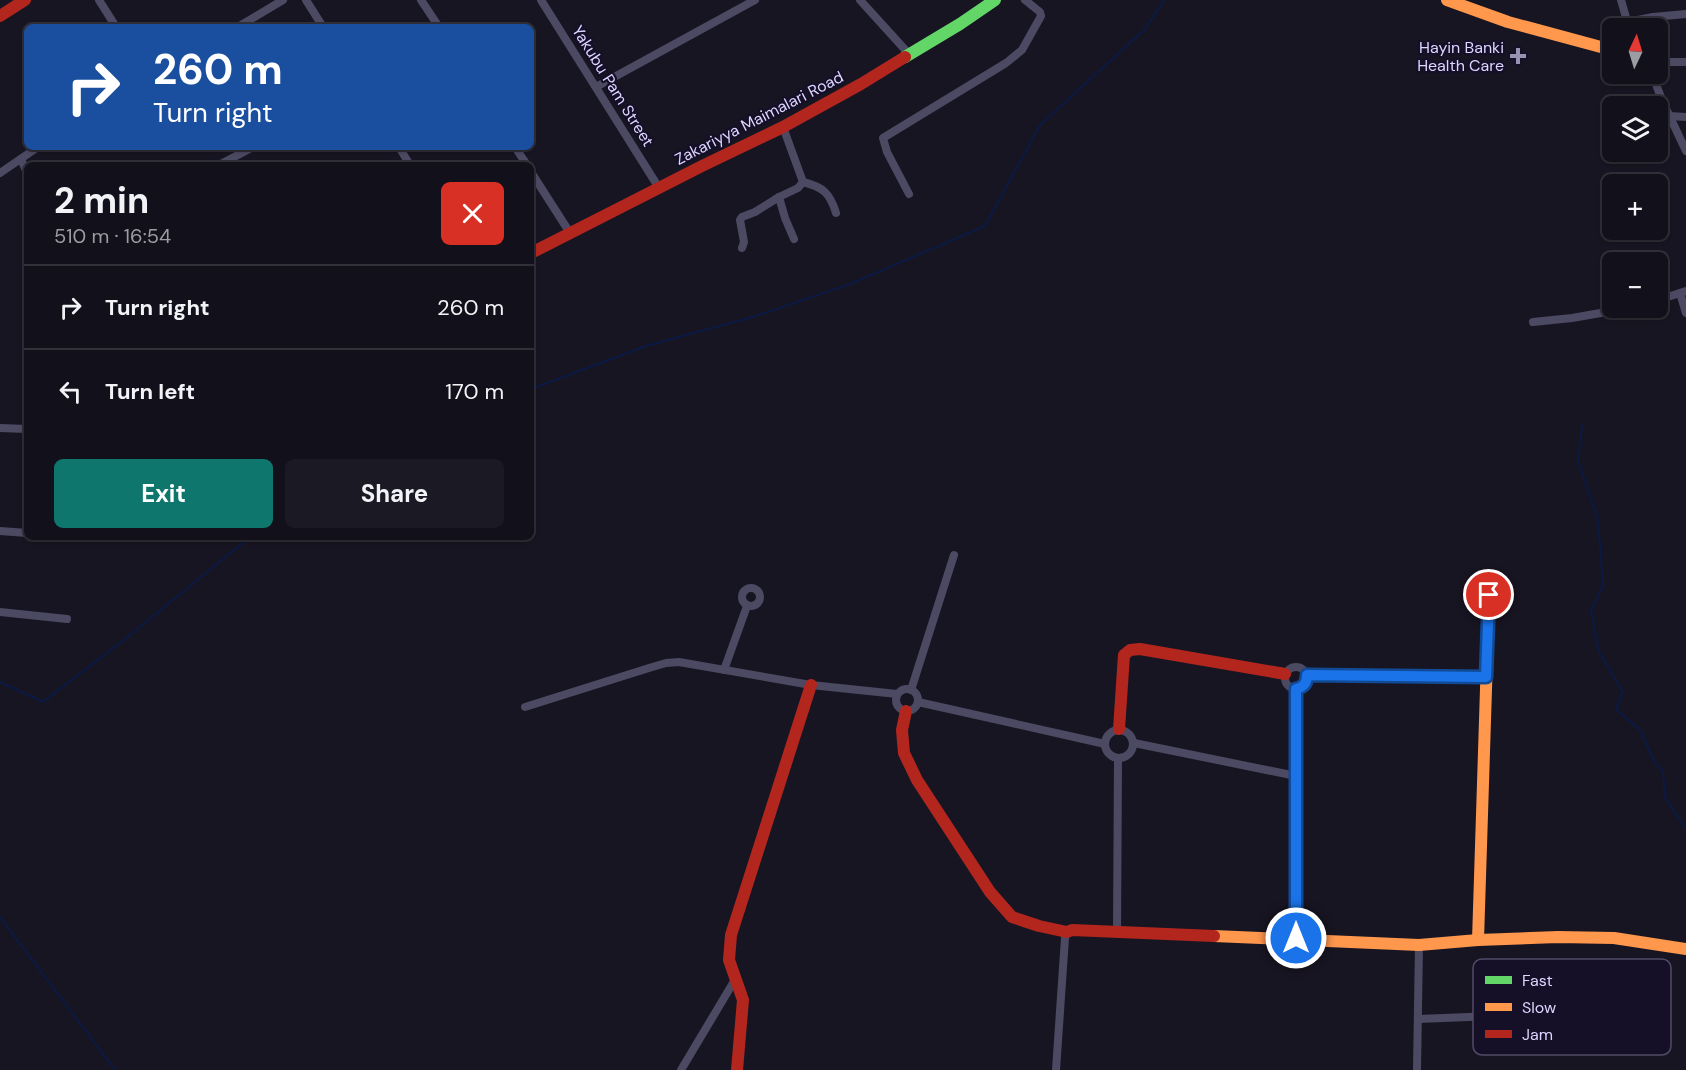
<!DOCTYPE html>
<html lang="en">
<head>
<meta charset="utf-8">
<style>
	body { margin:0; font-family:"DM Sans",sans-serif; background:#1b1923; color:#f1f3f6; height:100vh; display:flex; flex-direction:column; font-size:22px; white-space:nowrap }
	* { box-sizing:border-box; margin:0 }
	p { font-size:20px; color:#9c9da2 }
	.icon { flex:none; width:33px; height:33px; fill:none; stroke:currentColor; stroke-width:2; stroke-linecap:round; stroke-linejoin:round }
	.map { position:relative; flex:1; overflow:hidden }
	.sheet { position:absolute; left:24px; top:162px; width:510px; height:378px; display:flex; flex-direction:column; background:#12101a; border-radius:9px; box-shadow:0 2px 4px #0004,0 0 0 2px #313039 }
	.sheet>* { flex:none }
	.guide { position:absolute; left:24px; top:24px; width:510px; height:126px; border-radius:9px; box-shadow:0 2px 4px #0004,0 0 0 2px #313039; background:#1a4fa0; color:#fff; overflow:hidden }
	.needle { width:39px; rotate:4deg }
	.tools { position:absolute; left:1602px; top:18px; display:grid; gap:12px }
	.tools a { display:grid; place-items:center; width:66px; height:66px; border-radius:9px; background:#12101a; box-shadow:0 2px 4px #0004,0 0 0 2px #313039; font-size:30px }
	.pin { position:absolute; display:grid; place-items:center; width:51px; height:51px; color:#fff; margin:-26px; border:3px solid #fff; border-radius:50%; box-shadow:0 2px 6px #0007 }
	.me { position:absolute; width:66px; margin:-33px; rotate:0deg; stroke-linejoin:round; filter:drop-shadow(0 0 4px #0008) }
	.turn { display:flex; align-items:center; gap:21px; height:126px; padding:0 30px; font-size:27px }
	.turn .icon { width:78px; height:78px; stroke-width:2.5 }
	.turn b { display:block; font-size:42px; line-height:51px }
	.round { display:grid; place-items:center; flex:none; width:63px; height:63px; border-radius:9px; background:#1b1923 }
	.summary { display:flex; align-items:center; justify-content:space-between; height:102px; padding:0 30px }
	h1 { font-size:36px; font-weight:700; line-height:45px }
	.primary-button { display:flex; gap:12px; margin-top:auto; padding:12px 30px }
	.primary-button a { flex:1; height:69px; border-radius:9px; background:#0f766e; color:#fff; font-size:24px; font-weight:700; line-height:69px; text-align:center }
	.primary-button a+a { background:#1b1923; color:#f1f3f6 }
	ul { padding:0; list-style:none }
	li { display:flex; align-items:center; gap:18px; height:84px; padding:0 30px; border-top:2px solid #313039 }
	li div { flex:1 }
	li b { display:block; font-size:22px }
	li em { font-style:normal }
	.map>svg:first-child { display:block }
	.lines { fill:none; stroke-linecap:round; stroke-linejoin:round }
	.stream { stroke:#0a1a44; stroke-width:2 }
	.street { stroke:#4c4a63; stroke-width:8 }
	.fast { stroke:#63d668; stroke-width:12 }
	.slow { stroke:#ff974d; stroke-width:12 }
	.jam { stroke:#b3261e; stroke-width:12 }
	.route-casing { stroke:#114b97; stroke-width:15 }
	.route { stroke:#1a73e8; stroke-width:10 }
	.poi-dot { fill:#9892b2; stroke:#150f28; stroke-width:2 }
	.labels { text-anchor:middle; dominant-baseline:central; stroke-width:4.5; stroke-linejoin:round; paint-order:stroke }
	.poi-label { font-size:16px; fill:#ddd6ff; stroke:#150f28; text-anchor:end }
	.street-label { font-size:16px; fill:#ddd6ff; stroke:#150f28 }
	.key { fill:#150f28; stroke:#514b68; stroke-width:1.5 }
	.key-label { font-size:16px; fill:#ddd6ff }
</style>
</head>
<body>
<div class="map">
<svg width="1686" height="1070" viewBox="0 0 1686 1070">
	<rect width="100%" height="100%" fill="#181522"/>
	<g class="lines">
		<g class="stream">
			<path d="M 531,389 L 646,346 L 756,316 L 850,284 L 985,226 L 1040,125 L 1145,29 L 1164,0"/>
			<path d="M 1582,424 L 1578,461 L 1598,520 L 1603,585 L 1591,611 L 1599,652 L 1623,692 L 1616,709 L 1640,730 L 1655,763 L 1663,771 L 1665,797 L 1686,829"/>
			<path d="M 0,682 L 43,702 L 130,635 L 250,537"/>
			<path d="M 0,917 L 115,1070"/>
		</g>
		<g class="street">
			<path d="M 99,0 L 116,27"/>
			<path d="M 306,0 L 323,27"/>
			<path d="M 421,0 L 439,27"/>
			<path d="M 541,0 L 659,188"/>
			<path d="M 860,0 L 909,54"/>
			<path d="M 1621,0 L 1629,28"/>
			<path d="M 1628,22 L 1653,17 L 1686,14"/>
			<path d="M 238,27 L 283,0"/>
			<path d="M 1658,60 L 1669,62 L 1686,62"/>
			<path d="M 1652,74 L 1662,100 L 1686,151"/>
			<path d="M 596,87 L 755,0"/>
			<path d="M 1669,116 L 1686,117"/>
			<path d="M 399,147 L 410,165"/>
			<path d="M 515,147 L 527,165"/>
			<path d="M 21,159 L 27,173"/>
			<path d="M 219,165 L 253,147"/>
			<path d="M 531,172 L 570,233"/>
			<path d="M 0,173 L 38,147"/>
			<path d="M 803,182 C 823,187 830,193 836,213"/>
			<path d="M 909,194 L 887,152 L 883,138 L 1006,63 L 1022,50 L 1041,16 L 1040,12 L 1025,0"/>
			<path d="M 779,197 L 798,188 L 803,182 L 783,127"/>
			<path d="M 742,248 L 744,242 L 740,220 L 742,217 L 755,212 L 779,197 L 785,218 L 794,239"/>
			<path d="M 1680,293 L 1686,313"/>
			<path d="M 1658,300 L 1686,291"/>
			<path d="M 1533,322 L 1572,318 L 1629,308"/>
			<path d="M 0,428 L 27,429"/>
			<path d="M 0,531 L 27,533"/>
			<path d="M 121,537 L 146,537"/>
			<circle cx="751" cy="597" r="9"/>
			<path d="M 0,612 L 67,619"/>
			<circle cx="1296" cy="678" r="11"/>
			<path d="M 724,670 L 747,606"/>
			<path d="M 1307,675 L 1486,677"/>
			<path d="M 1296,689 L 1296,938"/>
			<circle cx="907" cy="700" r="11"/>
			<path d="M 911,690 L 954,555"/>
			<path d="M 918,702 L 1105,744"/>
			<path d="M 525,707 L 649,668 L 666,663 L 679,662 L 811,685 L 897,694"/>
			<circle cx="1119" cy="744" r="14"/>
			<path d="M 1134,743 L 1296,776"/>
			<path d="M 1117,931 L 1118,758"/>
			<path d="M 1418,1019 L 1641,1010"/>
			<path d="M 681,1070 L 736,978"/>
			<path d="M 1056,1070 L 1065,938 L 1067,932"/>
			<path d="M 1417,1070 L 1419,945"/>
		</g>
		<path class="fast" d="M 905,57 L 960,24 L 995,0"/>
		<g class="slow">
			<path d="M 1447,0 L 1508,22 L 1612,50"/>
			<path d="M 1214,936 L 1419,945 L 1478,940 L 1558,937 L 1614,938 L 1686,949"/>
			<path d="M 1478,940 L 1489,595"/>
		</g>
		<g class="jam">
			<path d="M 0,16 L 25,0"/>
			<path d="M 531,253 L 702,166 L 783,127 L 861,84 L 905,57"/>
			<path d="M 906,711 L 902,730 L 904,753 L 917,780 L 990,892 L 1012,917 L 1039,926 L 1067,932 L 1072,930 L 1214,936"/>
			<path d="M 1119,729 L 1124,655 L 1130,650 L 1140,649 L 1285,674"/>
			<path d="M 737,1070 L 743,1000 L 729,960 L 731,935 L 811,685"/>
		</g>
	</g>
	<g class="lines">
		<defs>
			<path id="route" d="M 1296,938 L 1296,689 C 1304,687 1307,683 1307,675 L 1486,677 L 1489,595"/>
		</defs>
		<use href="#route" class="route-casing"/>
		<use href="#route" class="route"/>
	</g>
	<path class="poi-dot" d="M1515 47h6v6h6v6h-6v6h-6v-6h-6v-6h6z"/>
	<g class="labels">
		<g class="poi-label">
			<text x="1504" y="47">Hayin Banki<tspan x="1504" dy="18">Health Care</tspan></text>
		</g>
		<g class="street-label">
			<text transform="translate(613 86) rotate(58)">Yakubu Pam Street</text>
			<text transform="translate(759 118) rotate(-27)">Zakariyya Maimalari Road</text>
		</g>
	</g>
	<rect x="1473" y="959" width="198" height="96" rx="9" class="key"/>
	<rect x="1485" y="976" width="27" height="8" fill="#63d668"/>
	<rect x="1485" y="1003" width="27" height="8" fill="#ff974d"/>
	<rect x="1485" y="1030" width="27" height="8" fill="#b3261e"/>
	<g class="key-label">
		<text x="1522" y="986">Fast</text>
		<text x="1522" y="1013">Slow</text>
		<text x="1522" y="1040">Jam</text>
	</g>
</svg>
<div class="tools">
<a><svg class="needle" viewBox="-14 -14 28 28"><path d="M0-13l5 13h-10z" fill="#e53935"/><path d="M0 13l5-13h-10z" fill="#9c9da2"/></svg></a>
<a><svg class="icon" aria-label="layers" viewBox="0 0 24 24"><path d="M12 4l9 5-9 5-9-5zM3 14l9 5 9-5"/></svg></a>
<a>+</a>
<a>−</a>
</div>
<div class="pin" style="left:1489px;top:595px;background:#d93025"><svg class="icon" aria-label="arrive" viewBox="0 0 24 24"><path d="M6 21V4h12l-3 4 3 4H6"/></svg></div>
<svg class="me" style="left:1296px;top:938px" viewBox="-20 -20 40 40"><circle r="17" fill="#1a73e8" stroke="#fff" stroke-width="3"/><path d="M0-11L8 9 0 5-8 9z" fill="#fff"/></svg>
<div class="guide">
<div class="turn"><svg class="icon" aria-label="right" viewBox="0 0 24 24"><path d="M7 20v-9h11M14 6l5 5-5 5"/></svg><div><b>260 m</b>Turn right</div></div>
</div>
<section class="sheet">
<div class="summary"><div><h1>2 min</h1><p>510 m · 16:54</p></div><a class="round" style="background:#d93025;color:#fff"><svg class="icon" aria-label="close" viewBox="0 0 24 24"><path d="M6 6l12 12M18 6L6 18"/></svg></a></div>
<ul>
<li><svg class="icon" aria-label="right" viewBox="0 0 24 24"><path d="M7 20v-9h11M14 6l5 5-5 5"/></svg><div><b>Turn right</b></div><em>260 m</em></li>
<li><svg class="icon" aria-label="left" viewBox="0 0 24 24"><path d="M17 20v-9H6M10 6l-5 5 5 5"/></svg><div><b>Turn left</b></div><em>170 m</em></li>
</ul>
<div class="primary-button"><a>Exit</a><a>Share</a></div>
</section>
</div>
</body>
</html>
